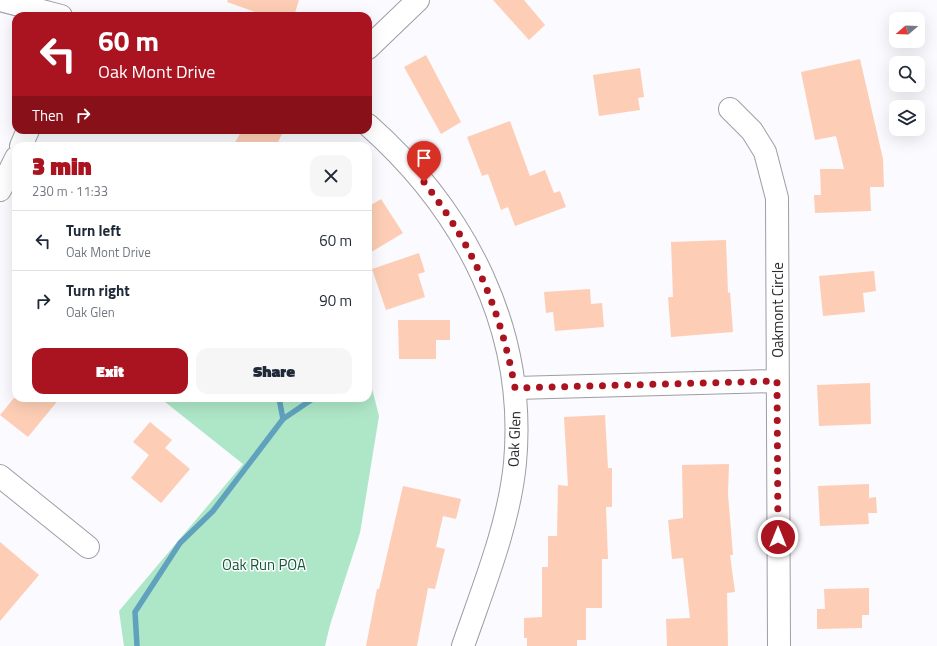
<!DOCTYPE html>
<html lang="en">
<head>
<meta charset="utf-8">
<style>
	body { margin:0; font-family:"Titillium Web",sans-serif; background:#f6f6f7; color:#1f2937; height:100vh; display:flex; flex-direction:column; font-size:15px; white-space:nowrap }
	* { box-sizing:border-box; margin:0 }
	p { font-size:13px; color:#747a83 }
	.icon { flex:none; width:22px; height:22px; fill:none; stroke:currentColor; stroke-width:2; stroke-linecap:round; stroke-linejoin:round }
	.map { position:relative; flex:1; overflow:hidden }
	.drawer { position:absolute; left:12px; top:142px; width:360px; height:260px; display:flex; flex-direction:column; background:#fff; border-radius:12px; box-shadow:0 4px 16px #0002 }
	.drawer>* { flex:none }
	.guide { position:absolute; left:12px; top:12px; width:360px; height:122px; border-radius:12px; box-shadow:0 4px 16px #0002; background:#a91420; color:#fff; overflow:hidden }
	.needle { width:26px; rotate:251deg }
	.buttons { position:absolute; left:889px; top:12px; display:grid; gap:8px }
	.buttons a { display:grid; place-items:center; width:36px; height:36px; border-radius:8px; background:#fff; box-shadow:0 4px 16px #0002; font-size:20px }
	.pin { position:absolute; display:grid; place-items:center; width:34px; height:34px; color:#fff; margin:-41px -17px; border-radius:50% 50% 50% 0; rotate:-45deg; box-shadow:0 0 4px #0007 }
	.pin .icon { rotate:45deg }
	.me { position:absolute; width:44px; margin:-22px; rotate:0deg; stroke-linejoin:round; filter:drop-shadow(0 0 3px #0008) }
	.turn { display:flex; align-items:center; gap:14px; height:84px; padding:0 20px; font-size:18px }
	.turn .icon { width:52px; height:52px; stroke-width:2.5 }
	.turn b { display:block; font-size:28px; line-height:34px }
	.then { display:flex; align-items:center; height:38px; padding:0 20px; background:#0003; gap:8px; font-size:15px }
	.round { display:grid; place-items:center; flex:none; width:42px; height:42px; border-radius:12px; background:#f6f6f7 }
	.headline { display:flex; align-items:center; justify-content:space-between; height:68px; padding:0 20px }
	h1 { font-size:24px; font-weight:800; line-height:30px; color:#a91420 }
	.cta { display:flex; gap:8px; margin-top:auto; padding:8px 20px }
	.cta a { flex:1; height:46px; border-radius:12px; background:#a91420; color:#fff; font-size:16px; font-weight:800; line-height:46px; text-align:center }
	.cta a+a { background:#f6f6f7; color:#1f2937 }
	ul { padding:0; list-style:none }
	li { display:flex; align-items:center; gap:12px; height:60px; padding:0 20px; border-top:1px solid #e0e1e3 }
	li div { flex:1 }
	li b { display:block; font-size:15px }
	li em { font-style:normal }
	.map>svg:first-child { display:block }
	.green { fill:#aee7c7 }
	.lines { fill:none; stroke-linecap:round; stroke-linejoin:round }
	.stream { stroke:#60a2be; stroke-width:5.5 }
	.building { fill:#fdceb5 }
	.minor-casing { stroke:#9d9ea5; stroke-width:24 }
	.minor { stroke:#fff; stroke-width:22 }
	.route { stroke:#a91420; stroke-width:7; stroke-dasharray:0 12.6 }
	.labels { text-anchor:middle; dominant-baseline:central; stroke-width:3; stroke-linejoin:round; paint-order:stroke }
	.street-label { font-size:15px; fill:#2b2b2e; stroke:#fff }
	.park-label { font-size:15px; fill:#15573a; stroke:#fff }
</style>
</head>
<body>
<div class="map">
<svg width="937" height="646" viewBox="0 0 937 646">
	<rect width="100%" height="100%" fill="#fafaff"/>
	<path class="green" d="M 368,373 L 379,416 L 360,533 L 330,625 L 325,646 L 124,646 L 119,611 L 243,464 L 160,398 L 368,398 Z"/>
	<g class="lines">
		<g class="stream">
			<path d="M 279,398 L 283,419"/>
			<path d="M 137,646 L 135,612 L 180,543 L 213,511 L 283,419 L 314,398"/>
		</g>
	</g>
	<g class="building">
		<path d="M 228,0 L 299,0 L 294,16 L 267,16 L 227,2 Z"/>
		<path d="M 493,0 L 524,0 L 545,25 L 529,40 Z"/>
		<path d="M 426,55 L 461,122 L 441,134 L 404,67 Z"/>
		<path d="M 860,59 L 883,159 L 884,187 L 870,187 L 871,211 L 815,213 L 814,195 L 821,195 L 820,169 L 844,169 L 836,136 L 815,140 L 801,72 Z"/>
		<path d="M 640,68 L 644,97 L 638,98 L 640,110 L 599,116 L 593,75 Z"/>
		<path d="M 510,121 L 530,176 L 545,170 L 554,193 L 560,191 L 566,207 L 515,226 L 508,207 L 501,210 L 488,174 L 482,176 L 467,137 Z"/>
		<path d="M 242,130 L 284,130 L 276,146 L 233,146 Z"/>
		<path d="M 381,199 L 403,233 L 368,254 L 368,207 Z"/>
		<path d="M 726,240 L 728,293 L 730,292 L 733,332 L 671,337 L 668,297 L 673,297 L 671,242 Z"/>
		<path d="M 419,253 L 425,272 L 418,274 L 425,297 L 386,310 L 372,269 Z"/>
		<path d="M 874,271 L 876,291 L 863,293 L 865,312 L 823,316 L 819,276 Z"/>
		<path d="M 590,289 L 591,304 L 602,303 L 604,327 L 555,331 L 553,312 L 546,313 L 544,292 Z"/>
		<path d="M 398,320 L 450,320 L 450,340 L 436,340 L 436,359 L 399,359 Z"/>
		<path d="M 870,383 L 871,424 L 819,426 L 817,385 Z"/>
		<path d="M 14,398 L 60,398 L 28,437 L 0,415 Z"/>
		<path d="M 605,415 L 608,468 L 612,468 L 612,507 L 606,507 L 608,559 L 602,559 L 602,608 L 586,608 L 586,640 L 577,640 L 577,646 L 527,646 L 527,638 L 524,638 L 524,618 L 542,617 L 542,567 L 548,567 L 548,536 L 557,536 L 558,485 L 568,486 L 564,417 Z"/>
		<path d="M 150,422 L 172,440 L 165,448 L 190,469 L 161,503 L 131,478 L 149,455 L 133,442 Z"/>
		<path d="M 729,464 L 728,494 L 733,555 L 730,555 L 735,592 L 727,593 L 728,646 L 667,646 L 666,619 L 690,618 L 683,558 L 672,559 L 668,520 L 683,518 L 682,465 Z"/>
		<path d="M 869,484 L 869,498 L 876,497 L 877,513 L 868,513 L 869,524 L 820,526 L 818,486 Z"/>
		<path d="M 403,486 L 461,499 L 456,519 L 443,516 L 436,547 L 445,549 L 435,589 L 428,588 L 417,646 L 366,646 L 377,589 L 379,589 Z"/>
		<path d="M 0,542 L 39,575 L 0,621 Z"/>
		<path d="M 869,588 L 869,615 L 862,615 L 862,628 L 817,629 L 817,609 L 825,609 L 824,589 Z"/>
	</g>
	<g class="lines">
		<defs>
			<g id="minor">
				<path d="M 0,0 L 61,16"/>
				<path d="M 368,48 L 418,0"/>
				<path d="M 730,109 L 752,131 L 765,152 L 777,198 L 779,646"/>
				<path d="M 368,125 C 466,212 527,330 515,463 C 509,525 483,588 463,646"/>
				<path d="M 21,146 L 28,130"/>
				<path d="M 0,190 L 16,158"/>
				<path d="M 515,388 L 777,381"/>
				<path d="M 0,476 L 88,547"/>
			</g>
		</defs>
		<use href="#minor" class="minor-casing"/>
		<use href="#minor" class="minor"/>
	</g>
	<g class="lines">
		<path class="route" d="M 424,182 C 474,247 500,308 515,388 L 777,381 L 778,537"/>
	</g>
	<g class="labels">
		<g class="street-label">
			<text transform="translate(777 310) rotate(-90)">Oakmont Circle</text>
			<text transform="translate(514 439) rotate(-88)">Oak Glen</text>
		</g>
		<g class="park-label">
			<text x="264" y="564">Oak Run POA</text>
		</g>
	</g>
</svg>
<div class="buttons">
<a><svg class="needle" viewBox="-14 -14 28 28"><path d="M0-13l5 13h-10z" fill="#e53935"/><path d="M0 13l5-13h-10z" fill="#747a83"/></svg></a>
<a><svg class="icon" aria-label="search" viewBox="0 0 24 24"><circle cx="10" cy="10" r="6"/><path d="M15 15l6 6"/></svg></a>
<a><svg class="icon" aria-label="layers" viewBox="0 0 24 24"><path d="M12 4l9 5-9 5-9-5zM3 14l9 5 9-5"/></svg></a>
</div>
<div class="pin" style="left:424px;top:182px;background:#d93025"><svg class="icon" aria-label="arrive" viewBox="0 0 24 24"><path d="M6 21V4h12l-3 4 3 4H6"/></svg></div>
<svg class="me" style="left:778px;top:537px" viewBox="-20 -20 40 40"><circle r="17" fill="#a91420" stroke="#fff" stroke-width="3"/><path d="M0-11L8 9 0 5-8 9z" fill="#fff"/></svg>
<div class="guide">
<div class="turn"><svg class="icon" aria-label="left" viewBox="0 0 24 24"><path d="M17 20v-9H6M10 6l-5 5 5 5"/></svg><div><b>60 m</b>Oak Mont Drive</div></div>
<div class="then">Then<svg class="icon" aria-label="right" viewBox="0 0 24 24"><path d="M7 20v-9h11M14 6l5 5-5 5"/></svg></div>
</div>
<section class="drawer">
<div class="headline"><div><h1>3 min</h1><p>230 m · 11:33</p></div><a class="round"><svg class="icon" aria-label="close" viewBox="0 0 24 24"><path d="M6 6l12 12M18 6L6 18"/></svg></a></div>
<ul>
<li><svg class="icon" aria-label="left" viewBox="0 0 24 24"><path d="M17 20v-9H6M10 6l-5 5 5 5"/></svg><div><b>Turn left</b><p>Oak Mont Drive</p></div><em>60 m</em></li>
<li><svg class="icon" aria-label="right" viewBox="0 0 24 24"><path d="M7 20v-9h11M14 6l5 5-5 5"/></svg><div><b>Turn right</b><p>Oak Glen</p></div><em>90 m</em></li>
</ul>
<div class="cta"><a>Exit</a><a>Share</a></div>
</section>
</div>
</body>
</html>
